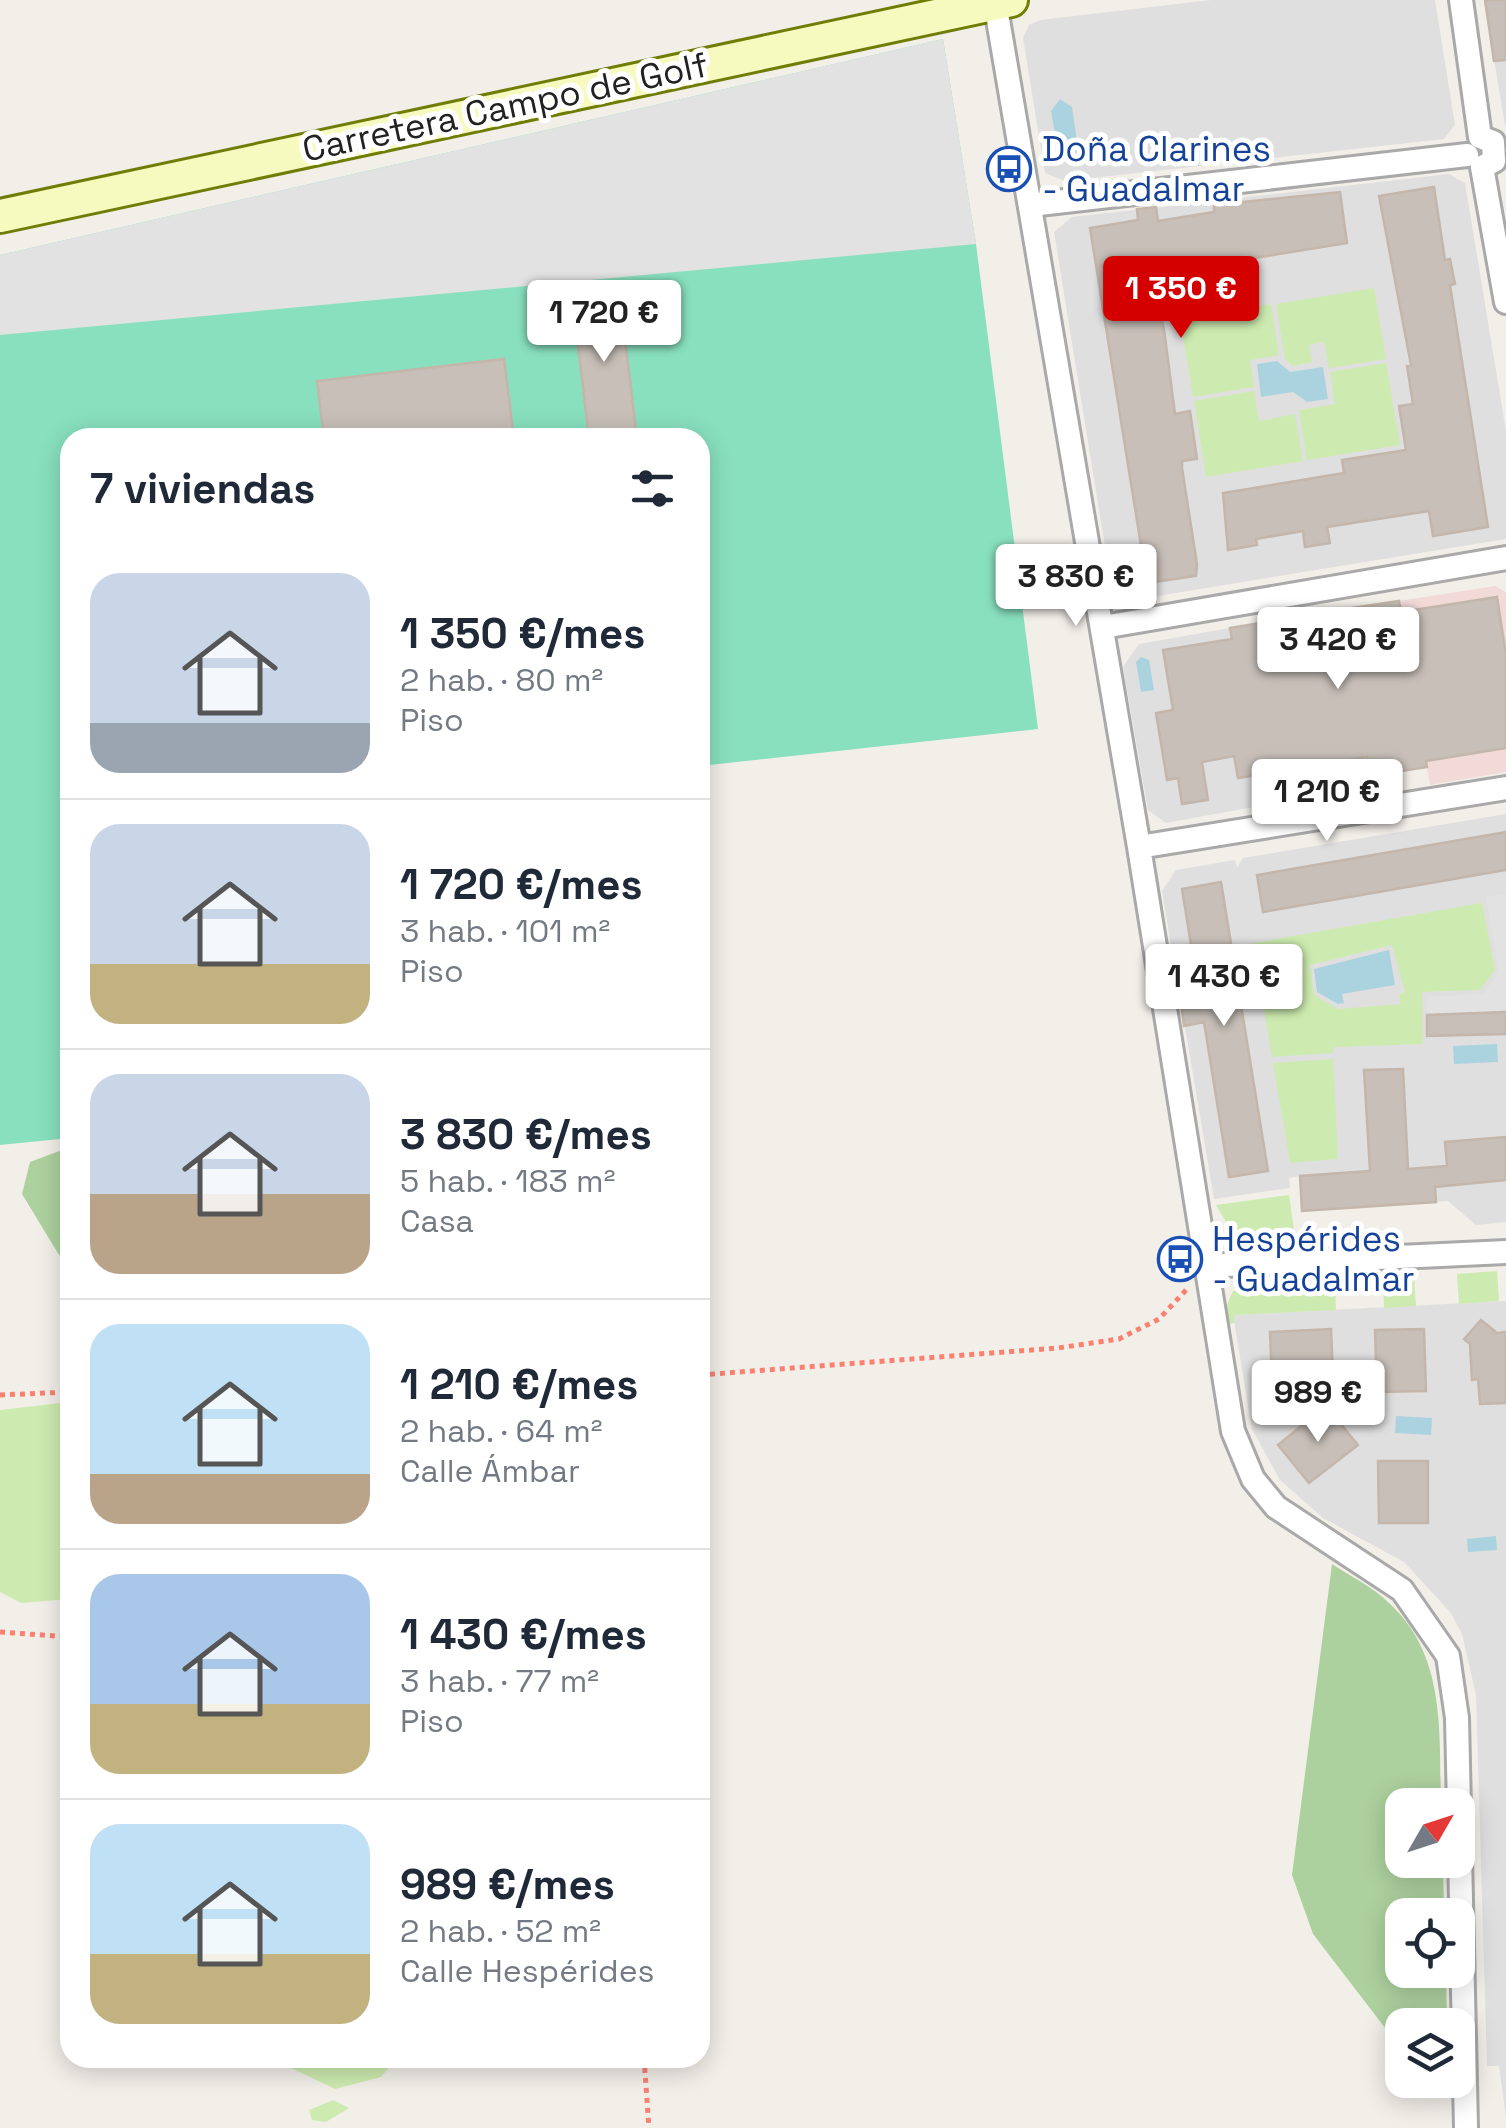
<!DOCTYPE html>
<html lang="es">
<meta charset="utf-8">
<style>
:root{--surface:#fff;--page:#f2f2f3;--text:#1f2937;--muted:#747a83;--line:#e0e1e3;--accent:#d40000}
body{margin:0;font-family:"Space Grotesk",sans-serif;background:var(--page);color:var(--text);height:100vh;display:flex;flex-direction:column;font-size:38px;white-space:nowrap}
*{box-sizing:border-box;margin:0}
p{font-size:32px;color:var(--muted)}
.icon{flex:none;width:55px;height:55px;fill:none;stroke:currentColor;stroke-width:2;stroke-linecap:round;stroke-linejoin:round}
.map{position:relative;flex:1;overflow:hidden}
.drawer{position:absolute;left:60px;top:428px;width:650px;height:1640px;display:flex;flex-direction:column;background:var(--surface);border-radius:30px;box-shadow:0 5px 25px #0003}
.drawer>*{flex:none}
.needle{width:65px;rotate:51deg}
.controls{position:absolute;left:1385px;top:1788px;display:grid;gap:20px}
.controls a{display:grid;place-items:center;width:90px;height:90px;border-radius:20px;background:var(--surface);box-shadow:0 5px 25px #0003;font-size:50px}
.price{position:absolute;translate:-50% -85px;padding:0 22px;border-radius:10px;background:#fff;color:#222;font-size:32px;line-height:65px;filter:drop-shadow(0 2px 5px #0008)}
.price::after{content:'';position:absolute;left:50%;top:60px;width:30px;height:22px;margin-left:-15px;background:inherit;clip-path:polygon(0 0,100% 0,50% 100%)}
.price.selected{background:var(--accent);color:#fff}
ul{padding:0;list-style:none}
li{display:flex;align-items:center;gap:30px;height:250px;padding:0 30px}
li+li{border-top:2px solid var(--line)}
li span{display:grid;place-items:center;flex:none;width:280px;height:200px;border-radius:30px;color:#555}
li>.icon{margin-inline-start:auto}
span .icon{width:120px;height:120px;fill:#fffc;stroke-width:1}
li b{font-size:42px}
h2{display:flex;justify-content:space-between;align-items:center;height:120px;padding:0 30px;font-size:42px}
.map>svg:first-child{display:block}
.residential{fill:#e0dfdf}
.commercial{fill:#f2dad9}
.grass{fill:#cdebb0;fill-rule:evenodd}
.forest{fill:#add19e}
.pitch{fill:#88e0be}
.parking{fill:#e2e2e2}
.water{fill:#aad3df}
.building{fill:#c7bfb8;stroke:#c4b6ab;stroke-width:2.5}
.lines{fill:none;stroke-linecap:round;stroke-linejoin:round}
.street-casing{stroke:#a9a9a9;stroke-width:28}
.secondary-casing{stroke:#707d05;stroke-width:38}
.path{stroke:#fa8072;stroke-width:5;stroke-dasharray:5 5;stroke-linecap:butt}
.street{stroke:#fff;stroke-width:22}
.secondary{stroke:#f7fabf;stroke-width:32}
.labels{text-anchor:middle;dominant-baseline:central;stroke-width:10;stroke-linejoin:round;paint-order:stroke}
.street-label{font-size:35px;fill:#222;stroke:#fff}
.transit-label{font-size:35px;fill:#164399;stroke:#fff;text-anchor:start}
</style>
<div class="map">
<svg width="1506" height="2128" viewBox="0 0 1506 2128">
<rect width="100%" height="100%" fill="#f2efe9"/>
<!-- residential -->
<path class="residential" d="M 1211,0 L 1435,0 L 1455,125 L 1444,139 L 1065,181 L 1045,173 L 1023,38 L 1029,25 L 1040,20 Z
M 1484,0 L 1506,0 L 1506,125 L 1505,125 Z
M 1449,174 L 1465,183 L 1506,431 L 1506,539 L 1133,600 L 1112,590 L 1054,232 L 1072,217 Z
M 1230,628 L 1259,806 L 1166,823 L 1148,810 L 1123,667 L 1139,644 Z
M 1506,814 L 1506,1222 L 1476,1225 L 1448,1201 L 1302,1211 L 1299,1176 L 1289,1178 L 1290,1188 L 1214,1199 L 1162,891 L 1176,870 L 1235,860 L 1237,868 L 1243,858 Z
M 1506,1301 L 1506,2118 L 1499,2066 L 1487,2066 L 1476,1695 L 1462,1634 L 1451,1613 L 1404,1562 L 1323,1518 L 1280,1480 L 1252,1429 L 1233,1315 Z"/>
<!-- commercial -->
<path class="commercial" d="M 1495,586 L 1506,592 L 1506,772 L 1430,785 L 1399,601 Z"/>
<!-- grass -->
<path class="grass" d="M 1374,288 L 1386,359 L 1329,368 L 1324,342 L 1309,345 L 1312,362 L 1293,366 L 1285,359 L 1276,304 Z
M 1271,304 L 1279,355 L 1250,360 L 1254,387 L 1193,397 L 1180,319 Z
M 1386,363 L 1400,445 L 1307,460 L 1299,410 L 1335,404 L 1330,372 Z
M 1254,391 L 1259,421 L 1295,414 L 1303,461 L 1206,477 L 1194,401 Z
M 1482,903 L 1495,970 L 1480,990 L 1422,992 L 1423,1044 L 1334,1047 L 1333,1053 L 1272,1057 L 1253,943 ZM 1392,945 L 1405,992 L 1399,994 L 1401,1004 L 1338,1009 L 1314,995 L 1310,965 Z
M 1333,1059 L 1338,1159 L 1290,1163 L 1273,1063 Z
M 1289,1195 L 1294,1230 L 1233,1234 L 1216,1205 Z
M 1497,1271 L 1499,1301 L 1459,1304 L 1457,1274 Z
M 1414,1277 L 1416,1306 L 1384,1308 L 1383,1279 Z
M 1335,1282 L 1336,1310 L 1234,1315 L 1234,1323 L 1229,1324 L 1226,1307 L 1233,1291 Z
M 70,1402 L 70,1599 L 21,1603 L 0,1592 L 0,1410 Z
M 270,2058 L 397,2058 L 381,2077 L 335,2089 Z
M 333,2100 L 349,2108 L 326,2122 L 312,2120 L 309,2110 Z"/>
<!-- forest -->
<path class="forest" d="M 70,1147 L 70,1256 L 59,1255 L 22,1194 L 30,1162 Z
M 1332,1564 C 1350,1576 1373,1587 1389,1603 C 1447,1656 1439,1734 1441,1805 L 1402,1805 L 1402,1860 L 1443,1860 L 1444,1915 L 1402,1915 L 1402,1970 L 1446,1970 L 1447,2025 L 1402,2025 L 1402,2050 L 1313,1934 L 1292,1875 Z"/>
<!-- pitch -->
<path class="pitch" d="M 943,39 L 976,244 L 1038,729 L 700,766 L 700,438 L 70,438 L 70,1138 L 0,1145 L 0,255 Z"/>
<!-- parking -->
<path class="parking" d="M 943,39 L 976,244 L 0,335 L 0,255 Z
M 1506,893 L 1506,1034 L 1427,1036 L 1427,997 L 1483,994 L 1499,972 L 1486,897 Z"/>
<!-- water -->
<path class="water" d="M 1060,99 L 1072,107 L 1078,148 L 1071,161 L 1058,151 L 1051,111 Z
M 1277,361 L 1290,372 L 1323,367 L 1328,399 L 1307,402 L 1293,392 L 1261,397 L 1257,364 Z
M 1141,657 L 1149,660 L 1154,690 L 1141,692 L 1136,662 Z
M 1389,950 L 1395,985 L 1342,994 L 1344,1003 L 1338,1004 L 1317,992 L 1314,969 Z
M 1497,1044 L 1498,1062 L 1454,1064 L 1453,1046 Z
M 1396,1416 L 1432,1418 L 1431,1435 L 1395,1433 Z
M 1496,1536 L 1497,1550 L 1468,1552 L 1467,1539 Z"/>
<!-- building -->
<path class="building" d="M 1485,0 L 1506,0 L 1506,60 L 1494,61 Z
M 1434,187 L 1445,260 L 1450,259 L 1455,284 L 1450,285 L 1488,527 L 1433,536 L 1429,511 L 1327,527 L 1330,543 L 1305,547 L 1303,531 L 1256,539 L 1257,545 L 1228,550 L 1223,493 L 1344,473 L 1342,460 L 1406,450 L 1399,406 L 1413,404 L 1407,366 L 1411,365 L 1379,196 Z
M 1340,192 L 1347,243 L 1156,274 L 1152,278 L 1164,329 L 1175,414 L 1190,411 L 1197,459 L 1182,461 L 1182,468 L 1197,564 L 1196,576 L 1147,583 L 1090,228 L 1138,220 L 1137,209 L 1156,207 L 1158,221 L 1214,212 L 1214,205 Z
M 619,289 L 637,438 L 589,438 L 572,295 Z
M 504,359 L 514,438 L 324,438 L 317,381 Z
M 1497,597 L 1506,655 L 1506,748 L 1426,761 L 1427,767 L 1370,776 L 1367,757 L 1238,778 L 1234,756 L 1202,762 L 1208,800 L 1182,804 L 1178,778 L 1167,780 L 1156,713 L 1173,710 L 1163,650 L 1232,639 L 1230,628 L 1339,610 L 1399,601 L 1401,612 Z
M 1506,832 L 1506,870 L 1263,912 L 1257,875 Z
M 1221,882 L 1268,1171 L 1229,1177 L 1204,1022 L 1184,1026 L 1181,1003 L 1200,1000 L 1182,889 Z
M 1506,1012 L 1506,1034 L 1427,1036 L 1427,1015 Z
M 1403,1069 L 1408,1169 L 1447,1166 L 1445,1142 L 1506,1137 L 1506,1180 L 1435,1187 L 1436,1202 L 1302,1211 L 1300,1176 L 1370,1171 L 1364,1070 Z
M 1481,1320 L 1497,1333 L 1506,1332 L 1506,1403 L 1480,1404 L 1478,1379 L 1472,1380 L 1470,1344 L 1464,1339 Z
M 1331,1329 L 1333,1377 L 1272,1380 L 1270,1332 Z
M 1424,1329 L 1426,1391 L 1377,1392 L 1375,1330 Z
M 1326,1406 L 1358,1445 L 1309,1483 L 1278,1445 Z
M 1378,1461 L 1428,1461 L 1428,1523 L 1379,1523 Z"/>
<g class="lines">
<defs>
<path id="street" d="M 1461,0 L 1480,137
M 995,2 L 1139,847 L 1233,1431 L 1253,1479 L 1276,1507 L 1402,1590 L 1448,1656 L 1457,1718 L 1466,2128
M 1480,137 L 1493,142 L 1494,161 L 1482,167
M 1482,167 L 1506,302
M 1030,205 L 1467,155
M 1103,627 L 1506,558
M 1139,847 L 1506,788
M 1204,1266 L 1506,1252"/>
<path id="secondary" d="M 0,216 L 1011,0"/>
</defs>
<!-- street casing -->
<use href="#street" class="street-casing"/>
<!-- secondary casing -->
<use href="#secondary" class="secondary-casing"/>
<!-- path -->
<path class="path" d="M 700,1375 L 1058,1348 L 1119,1339 L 1159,1319 L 1187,1289
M 0,1395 L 70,1392
M 0,1632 L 70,1637
M 644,2058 L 649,2128"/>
<!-- street -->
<use href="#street" class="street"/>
<!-- secondary -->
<use href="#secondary" class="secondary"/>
</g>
<!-- icons -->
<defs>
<symbol id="bus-ring" viewBox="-11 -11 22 22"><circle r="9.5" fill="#fff" stroke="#1a4fb4" stroke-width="1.5"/><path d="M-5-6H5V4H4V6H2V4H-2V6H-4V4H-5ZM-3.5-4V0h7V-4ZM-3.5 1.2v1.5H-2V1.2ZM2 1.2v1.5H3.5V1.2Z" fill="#1a4fb4"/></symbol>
</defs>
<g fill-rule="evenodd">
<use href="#bus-ring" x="984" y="144" width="50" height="50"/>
<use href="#bus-ring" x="1155" y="1234" width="50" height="50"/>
</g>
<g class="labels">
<!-- street labels -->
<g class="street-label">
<text transform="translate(505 107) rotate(-12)">Carretera Campo de Golf</text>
</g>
<!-- transit labels -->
<g class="transit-label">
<text x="1042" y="149">Doña Clarines<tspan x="1042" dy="40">- Guadalmar</tspan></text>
<text x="1212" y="1239">Hespérides<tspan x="1212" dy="40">- Guadalmar</tspan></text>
</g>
</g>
</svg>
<div class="controls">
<a><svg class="needle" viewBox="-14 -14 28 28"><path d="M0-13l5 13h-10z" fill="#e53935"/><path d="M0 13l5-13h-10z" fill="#747a83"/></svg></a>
<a><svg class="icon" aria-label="locate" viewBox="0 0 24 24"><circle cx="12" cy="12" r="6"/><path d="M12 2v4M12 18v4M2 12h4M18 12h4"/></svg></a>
<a><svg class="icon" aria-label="layers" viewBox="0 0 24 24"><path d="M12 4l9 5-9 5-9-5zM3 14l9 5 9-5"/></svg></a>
</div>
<b class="price selected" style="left:1181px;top:341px">1 350 €</b>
<b class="price" style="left:604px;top:365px">1 720 €</b>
<b class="price" style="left:1076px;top:629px">3 830 €</b>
<b class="price" style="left:1338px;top:692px">3 420 €</b>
<b class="price" style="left:1327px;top:844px">1 210 €</b>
<b class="price" style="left:1224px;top:1029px">1 430 €</b>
<b class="price" style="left:1318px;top:1445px">989 €</b>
<section class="drawer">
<h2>7 viviendas<svg class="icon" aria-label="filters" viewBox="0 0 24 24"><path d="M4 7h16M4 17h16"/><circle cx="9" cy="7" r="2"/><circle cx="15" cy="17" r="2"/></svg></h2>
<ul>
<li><span style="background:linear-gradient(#c9d6e8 75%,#9aa5b1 0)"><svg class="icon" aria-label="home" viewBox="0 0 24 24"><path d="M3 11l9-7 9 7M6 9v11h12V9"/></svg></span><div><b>1 350 €/mes</b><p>2 hab. · 80 m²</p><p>Piso</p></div></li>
<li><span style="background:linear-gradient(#c9d6e8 70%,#c2b280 0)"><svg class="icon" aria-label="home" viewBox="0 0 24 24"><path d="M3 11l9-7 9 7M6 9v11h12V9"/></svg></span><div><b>1 720 €/mes</b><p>3 hab. · 101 m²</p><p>Piso</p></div></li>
<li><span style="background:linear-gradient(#c9d6e8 60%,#b9a48a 0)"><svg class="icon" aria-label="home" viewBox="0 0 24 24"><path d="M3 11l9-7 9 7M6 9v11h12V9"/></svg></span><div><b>3 830 €/mes</b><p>5 hab. · 183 m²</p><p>Casa</p></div></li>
<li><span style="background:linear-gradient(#bfe0f5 75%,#b9a48a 0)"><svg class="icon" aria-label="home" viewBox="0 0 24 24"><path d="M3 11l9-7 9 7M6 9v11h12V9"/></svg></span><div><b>1 210 €/mes</b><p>2 hab. · 64 m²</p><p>Calle Ámbar</p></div></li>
<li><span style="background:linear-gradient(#a9c7e8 65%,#c2b280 0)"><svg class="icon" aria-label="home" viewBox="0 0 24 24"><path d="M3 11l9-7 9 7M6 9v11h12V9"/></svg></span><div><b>1 430 €/mes</b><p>3 hab. · 77 m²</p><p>Piso</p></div></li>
<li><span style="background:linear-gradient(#bfe0f5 65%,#c2b280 0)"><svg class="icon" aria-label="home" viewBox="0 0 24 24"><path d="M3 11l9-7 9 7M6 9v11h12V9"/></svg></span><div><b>989 €/mes</b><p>2 hab. · 52 m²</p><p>Calle Hespérides</p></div></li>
</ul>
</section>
</div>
